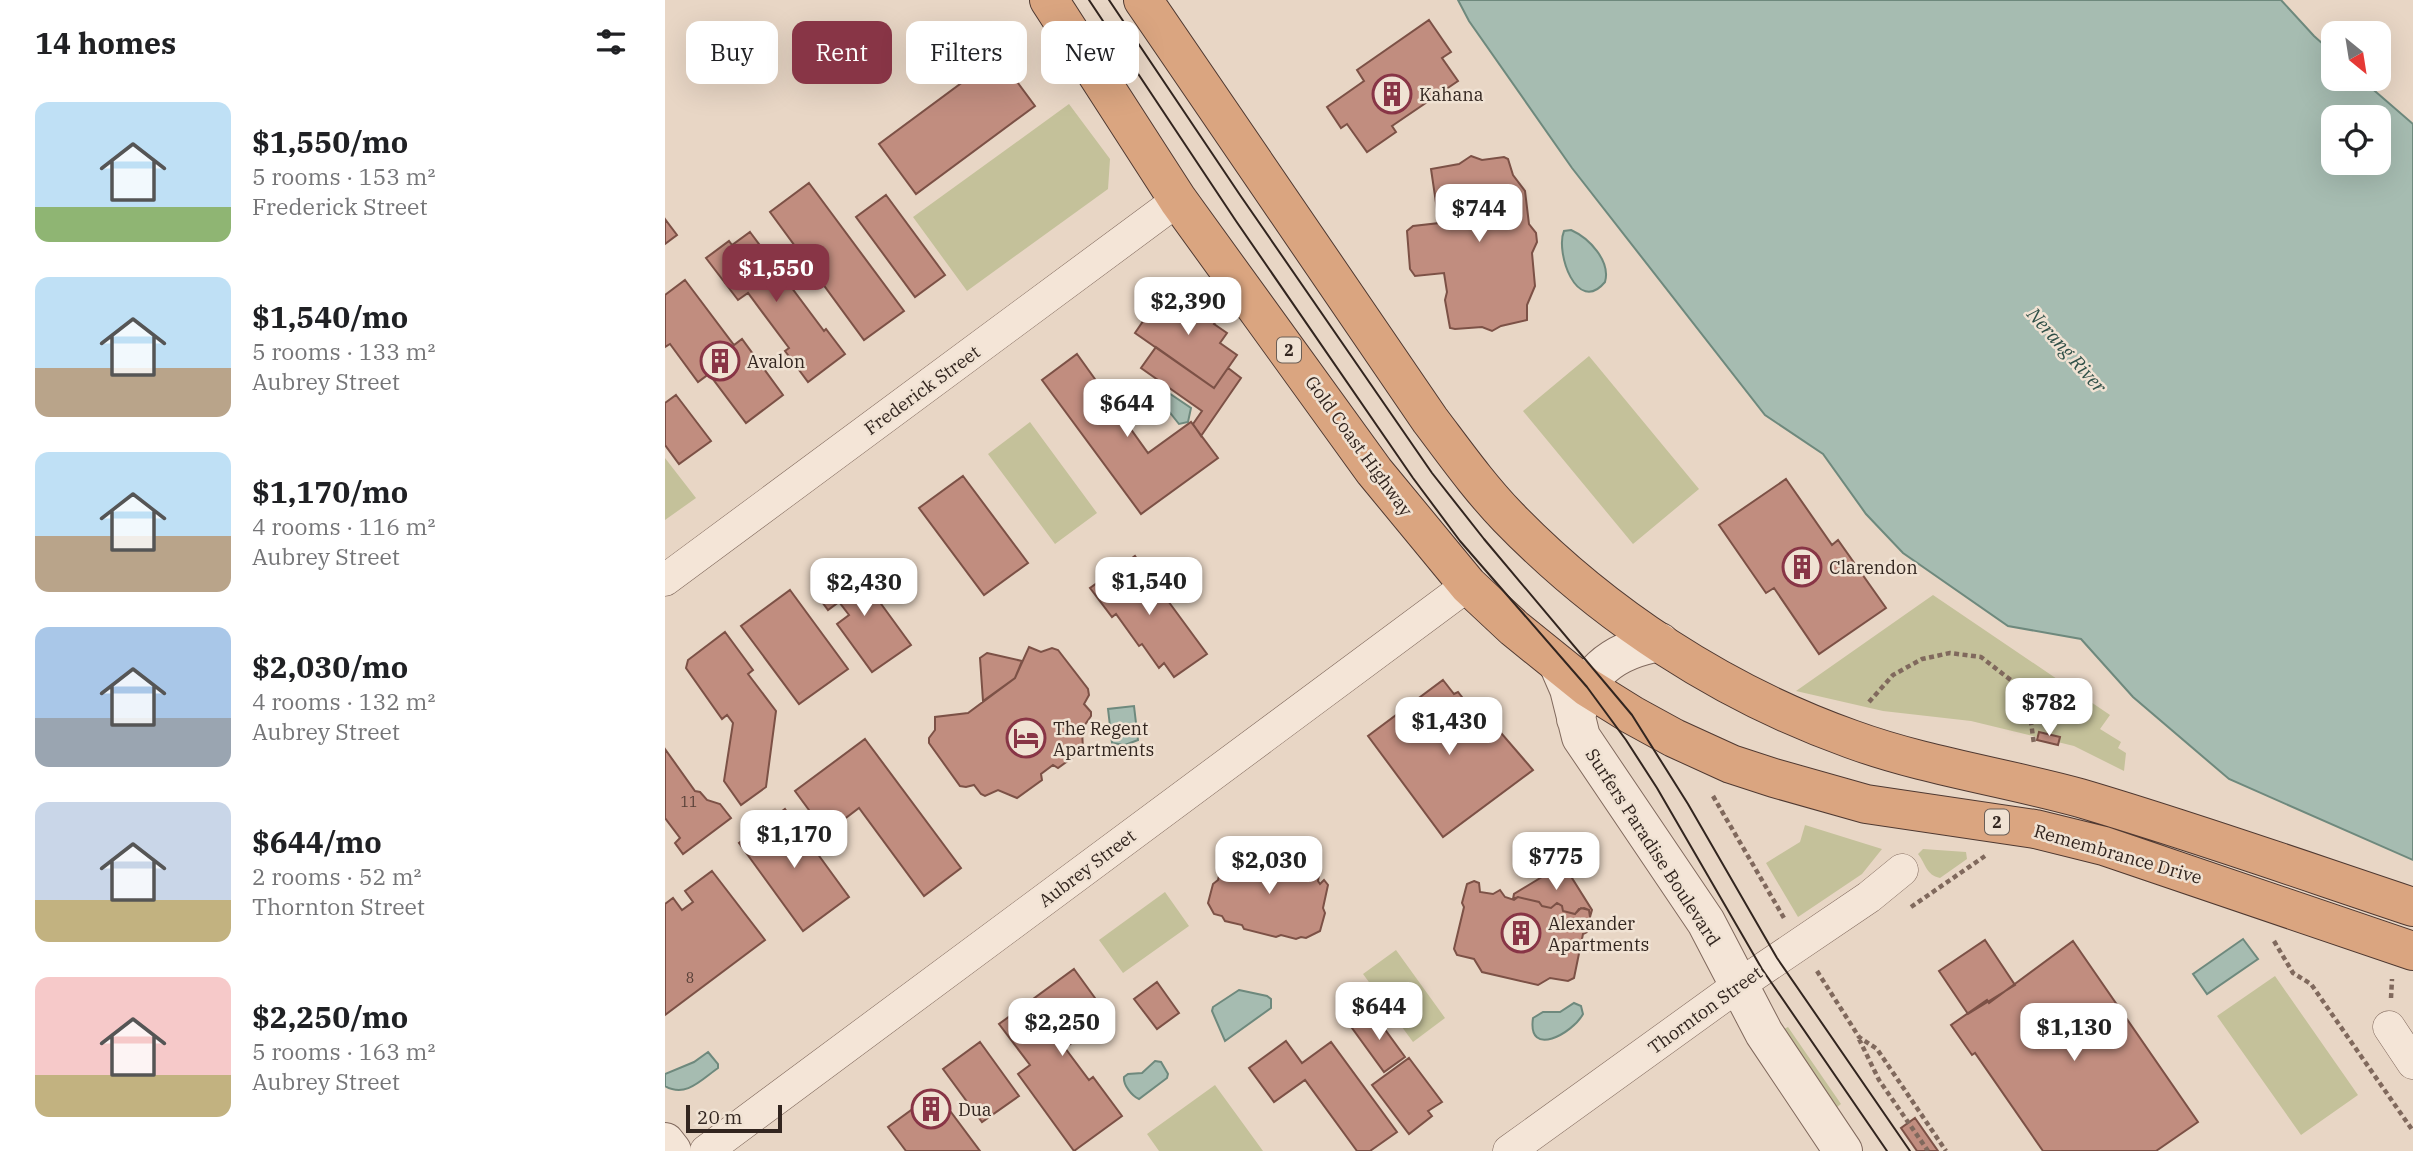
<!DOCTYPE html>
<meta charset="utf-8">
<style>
:root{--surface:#fff;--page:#f2f2f2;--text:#202124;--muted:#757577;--accent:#883546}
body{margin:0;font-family:"IBM Plex Serif",serif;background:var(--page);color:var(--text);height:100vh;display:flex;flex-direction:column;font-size:26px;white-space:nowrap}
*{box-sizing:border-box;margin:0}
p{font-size:23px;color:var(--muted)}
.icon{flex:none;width:38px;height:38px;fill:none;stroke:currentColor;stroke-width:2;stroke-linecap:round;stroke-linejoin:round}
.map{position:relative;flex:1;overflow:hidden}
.drawer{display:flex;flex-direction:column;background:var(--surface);width:665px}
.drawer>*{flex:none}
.top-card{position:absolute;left:21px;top:21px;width:665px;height:63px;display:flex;gap:14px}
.needle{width:46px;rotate:150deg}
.tools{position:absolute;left:1656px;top:21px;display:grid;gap:14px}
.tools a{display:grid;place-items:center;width:70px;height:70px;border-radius:14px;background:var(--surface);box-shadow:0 7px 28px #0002;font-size:35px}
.scale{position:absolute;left:21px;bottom:18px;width:96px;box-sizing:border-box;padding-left:7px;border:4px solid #32251f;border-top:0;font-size:19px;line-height:24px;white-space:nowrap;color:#32251f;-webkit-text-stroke:5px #f0e2d3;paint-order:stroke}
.price{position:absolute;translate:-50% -60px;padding:0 16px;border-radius:14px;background:#fff;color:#222;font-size:23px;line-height:46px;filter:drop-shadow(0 2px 4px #0008)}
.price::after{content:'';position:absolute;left:50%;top:42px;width:21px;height:16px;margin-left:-10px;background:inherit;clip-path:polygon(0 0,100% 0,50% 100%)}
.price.selected{background:var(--accent);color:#fff}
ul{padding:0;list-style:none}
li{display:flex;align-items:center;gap:21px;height:175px;padding:0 35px}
li span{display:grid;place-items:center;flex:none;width:196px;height:140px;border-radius:14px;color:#555}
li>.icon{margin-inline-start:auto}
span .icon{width:84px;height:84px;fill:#fffc;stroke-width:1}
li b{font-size:30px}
h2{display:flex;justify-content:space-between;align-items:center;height:84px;padding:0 35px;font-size:30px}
.pill{padding:0 24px;border-radius:14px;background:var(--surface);box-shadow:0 7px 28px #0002;font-size:24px;line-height:63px}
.pill.selected{background:var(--accent);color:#fff}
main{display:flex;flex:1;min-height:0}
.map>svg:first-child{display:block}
.green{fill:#c4c19a}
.water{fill:#a6bcb1;stroke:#6e897d;stroke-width:2;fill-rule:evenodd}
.building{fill:#c18d7f;stroke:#7c5146;stroke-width:2}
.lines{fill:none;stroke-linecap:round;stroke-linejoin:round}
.minor-casing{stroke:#80695d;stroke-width:33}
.tertiary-casing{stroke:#80695d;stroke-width:40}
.trunk-casing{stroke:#4f3931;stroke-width:40}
.path{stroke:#80695d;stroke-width:4.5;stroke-dasharray:5 3.5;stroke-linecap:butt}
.minor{stroke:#f4e5d7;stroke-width:32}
.tertiary{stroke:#f4e5d7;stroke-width:38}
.trunk{stroke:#daa580;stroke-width:38}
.tram{stroke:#32251f;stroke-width:2}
.labels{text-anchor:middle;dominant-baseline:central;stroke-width:5;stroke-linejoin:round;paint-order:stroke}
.number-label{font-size:14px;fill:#563f37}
.shield{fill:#f0e2d3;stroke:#6b5e55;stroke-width:2}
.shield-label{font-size:16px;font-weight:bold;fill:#32251f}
.poi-label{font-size:18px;fill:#32251f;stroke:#f0e2d3;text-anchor:start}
.street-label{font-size:18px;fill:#32251f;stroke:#f0e2d3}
.water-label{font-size:19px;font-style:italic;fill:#305048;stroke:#f0e2d3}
</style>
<main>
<section class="drawer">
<h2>14 homes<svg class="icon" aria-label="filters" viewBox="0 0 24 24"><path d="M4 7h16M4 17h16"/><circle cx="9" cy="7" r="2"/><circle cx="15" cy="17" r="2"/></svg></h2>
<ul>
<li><span style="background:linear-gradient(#bfe0f5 75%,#8fb573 0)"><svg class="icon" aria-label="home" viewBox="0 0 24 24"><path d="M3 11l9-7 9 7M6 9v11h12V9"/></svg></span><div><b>$1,550/mo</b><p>5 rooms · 153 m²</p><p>Frederick Street</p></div></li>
<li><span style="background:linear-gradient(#bfe0f5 65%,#b9a48a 0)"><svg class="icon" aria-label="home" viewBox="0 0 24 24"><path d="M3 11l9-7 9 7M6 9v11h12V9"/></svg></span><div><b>$1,540/mo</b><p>5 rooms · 133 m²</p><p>Aubrey Street</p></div></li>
<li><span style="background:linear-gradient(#bfe0f5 60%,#b9a48a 0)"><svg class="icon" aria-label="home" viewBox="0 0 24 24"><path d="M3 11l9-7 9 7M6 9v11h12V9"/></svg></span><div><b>$1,170/mo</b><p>4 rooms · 116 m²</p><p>Aubrey Street</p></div></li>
<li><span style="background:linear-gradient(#a9c7e8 65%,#9aa5b1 0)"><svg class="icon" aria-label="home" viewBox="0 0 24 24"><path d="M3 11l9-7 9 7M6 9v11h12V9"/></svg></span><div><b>$2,030/mo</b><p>4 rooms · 132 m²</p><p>Aubrey Street</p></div></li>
<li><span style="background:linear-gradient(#c9d6e8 70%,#c2b280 0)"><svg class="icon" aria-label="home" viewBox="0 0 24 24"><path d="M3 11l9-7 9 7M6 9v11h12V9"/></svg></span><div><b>$644/mo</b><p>2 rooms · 52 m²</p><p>Thornton Street</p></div></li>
<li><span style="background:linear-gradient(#f6c9c9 70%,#c2b280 0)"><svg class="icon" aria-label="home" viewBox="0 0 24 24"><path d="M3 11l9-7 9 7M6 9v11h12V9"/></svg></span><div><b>$2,250/mo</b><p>5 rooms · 163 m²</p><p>Aubrey Street</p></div></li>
</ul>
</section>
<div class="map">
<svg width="1748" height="1151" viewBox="0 0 1748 1151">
<rect width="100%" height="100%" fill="#e8d6c5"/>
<!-- green -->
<path class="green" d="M 404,104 L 445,159 L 443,189 L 302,291 L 248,217 Z
M 924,356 L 1034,489 L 968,544 L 858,411 Z
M 365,422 L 432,513 L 390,544 L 323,454 Z
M 0,458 L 31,498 L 0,520 Z
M 1268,595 L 1445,715 L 1435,729 L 1456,742 L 1453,748 L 1461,753 L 1459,771 L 1409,746 L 1306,721 L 1218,711 L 1131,691 Z
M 1140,825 L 1217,849 L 1197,874 L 1133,917 L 1101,863 L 1135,842 Z
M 1258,849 L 1301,852 L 1302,859 L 1275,878 C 1261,875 1261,864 1253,854 Z
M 500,892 L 524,926 L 458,973 L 434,940 Z
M 731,950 L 780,1018 L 748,1042 L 698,974 Z
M 1610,976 L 1693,1095 L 1636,1135 L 1552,1016 Z
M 1123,1027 L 1176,1104 L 1164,1113 L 1111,1033 Z
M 550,1085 L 598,1151 L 494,1151 L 482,1134 Z"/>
<!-- water -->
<path class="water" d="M 793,0 L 1616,0 L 1649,36 L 1668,53 L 1668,79 L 1696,79 L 1748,124 L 1748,860 L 1564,779 L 1468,697 L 1416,639 L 1343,626 L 1238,553 L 1201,514 L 1158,454 L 1100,415 L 907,168 L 804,21 ZM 1668,117 L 1713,117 L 1713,163 L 1668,163 Z
M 906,230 C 924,238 946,261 940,282 C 912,316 890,252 899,231 Z
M 492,385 L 526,408 L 523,422 L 514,424 L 487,390 Z
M 469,706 L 473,740 L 460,745 L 447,743 L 443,709 Z
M 1578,939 L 1593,959 L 1542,994 L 1528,974 Z
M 574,990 L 602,996 L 606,999 L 606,1008 L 560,1041 L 547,1011 L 548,1007 Z
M 909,1003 L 916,1006 L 918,1014 C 908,1033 862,1059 868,1018 L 878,1012 L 895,1012 Z
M 43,1052 L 53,1064 L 53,1068 C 36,1080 21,1098 0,1086 L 0,1074 L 29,1062 Z
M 490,1061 L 496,1062 L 503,1074 L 502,1078 L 474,1099 C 467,1096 458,1085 459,1077 L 463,1074 L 477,1073 Z"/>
<!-- building -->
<path class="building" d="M 764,20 L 786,52 L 777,58 L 793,81 L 727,126 L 731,132 L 702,152 L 682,124 L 676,128 L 662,107 L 699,81 L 692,70 Z
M 333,56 L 370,106 L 251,194 L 214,144 Z
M 806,156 L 817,160 L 839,157 L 843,159 L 848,175 L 860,191 L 864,224 L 871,233 L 872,242 L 867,253 L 870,286 L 862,305 L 862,320 L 836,326 L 827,331 L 817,327 L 790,329 L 785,328 L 780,300 L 782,292 L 779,273 L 750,276 L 745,269 L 742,231 L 748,226 L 774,223 L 766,169 L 794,164 Z
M 144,183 L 239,311 L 199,340 L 105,212 Z
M 221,195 L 280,275 L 250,297 L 191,217 Z
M 0,219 L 12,235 L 0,244 Z
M 85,232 L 159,331 L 161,329 L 180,354 L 143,382 L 120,351 L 124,348 L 83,293 L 73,300 L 41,258 L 64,241 L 67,245 Z
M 20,280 L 69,345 L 77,339 L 118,395 L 81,423 L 44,374 L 33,382 L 5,344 L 0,347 L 0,295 Z
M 500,289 L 511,297 L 514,293 L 553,319 L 549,324 L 562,333 L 555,343 L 572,355 L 549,388 L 470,333 Z
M 491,347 L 549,388 L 563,368 L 576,378 L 536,436 L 528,424 L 537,411 L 476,368 Z
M 412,354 L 483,453 L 526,422 L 553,458 L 476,514 L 377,380 Z
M 11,395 L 46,441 L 14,464 L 0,445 L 0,403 Z
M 298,476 L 363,563 L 319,595 L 254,508 Z
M 1121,479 L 1167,545 L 1173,540 L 1221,608 L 1154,654 L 1109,588 L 1101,593 L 1054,525 Z
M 470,556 L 542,654 L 509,677 L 499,663 L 494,668 L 477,644 L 474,646 L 451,614 L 447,617 L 425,588 Z
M 187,564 L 246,645 L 207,672 L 172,624 L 184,615 L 174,602 L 163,610 L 149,591 Z
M 125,590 L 183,669 L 134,704 L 76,626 Z
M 60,632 L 88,670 L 83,674 L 111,711 L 101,787 L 76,805 L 59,781 L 68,723 L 62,715 L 57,719 L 21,668 L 23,660 Z
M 364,647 L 376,652 L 387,648 L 393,650 L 423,689 L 424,695 L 419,704 L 426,712 L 426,716 L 417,729 L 418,750 L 393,768 L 388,765 L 376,774 L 377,780 L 352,798 L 333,790 L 320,796 L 316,794 L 309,785 L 301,787 L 295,786 L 264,743 L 264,738 L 270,730 L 270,717 L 303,713 L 350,678 Z
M 322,653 L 357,661 L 350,678 L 318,701 L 315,658 Z
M 778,680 L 789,694 L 793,692 L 808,711 L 812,708 L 828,729 L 831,727 L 868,770 L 778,837 L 703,736 Z
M 1374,732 L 1395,737 L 1393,745 L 1372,740 Z
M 200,739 L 296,868 L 259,896 L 194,808 L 161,833 L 130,791 Z
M 0,749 L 30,791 L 35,792 L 42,800 L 55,804 L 66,818 L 18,854 L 10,843 L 15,838 L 0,818 Z
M 120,809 L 184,897 L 138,931 L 74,843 Z
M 577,850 L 596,855 L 599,859 L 603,856 L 624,861 L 626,864 L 649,868 L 654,875 L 653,881 L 655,884 L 659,880 L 663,885 L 658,908 L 660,913 L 655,931 L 641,938 L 636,937 L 631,939 L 616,935 L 611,937 L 579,929 L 577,925 L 560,921 L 557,916 L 549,914 L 543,903 L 548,884 L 553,880 L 559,855 L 567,861 L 569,856 Z
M 895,866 L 900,867 L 927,910 L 925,917 L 924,910 L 919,908 L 914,909 L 910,914 L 898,911 L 897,906 L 892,903 L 886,908 L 877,906 L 874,902 L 853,897 L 848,899 L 849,894 Z
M 47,871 L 100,940 L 0,1015 L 0,904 L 8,898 L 17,910 L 28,902 L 20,891 Z
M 809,881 L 814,883 L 815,892 L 828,894 L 835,890 L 840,897 L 849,900 L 853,897 L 874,902 L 877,906 L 886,908 L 892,903 L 897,906 L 898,911 L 910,914 L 916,908 L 924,910 L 925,917 L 922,932 L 918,934 L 909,978 L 903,981 L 885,978 L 873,985 L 817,972 L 809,959 L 792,955 L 789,949 L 799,907 L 797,903 L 802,884 Z
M 1320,940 L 1350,985 L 1303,1014 L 1274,971 Z
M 1408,941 L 1533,1122 L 1491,1151 L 1378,1151 L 1310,1053 L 1307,1055 L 1286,1025 L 1322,1000 L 1324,1003 Z
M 409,969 L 443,1016 L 400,1048 L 424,1080 L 428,1077 L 457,1116 L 409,1151 L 353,1074 L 365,1065 L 334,1024 Z
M 492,982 L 514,1013 L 492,1029 L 469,999 Z
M 708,1013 L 740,1057 L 719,1072 L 687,1028 Z
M 621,1041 L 637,1063 L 666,1042 L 732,1132 L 705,1151 L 692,1151 L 640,1080 L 609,1102 L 584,1068 Z
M 315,1042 L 354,1096 L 317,1122 L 278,1069 Z
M 744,1058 L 777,1102 L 763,1111 L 767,1116 L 744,1134 L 707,1085 Z
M 271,1092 L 315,1151 L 241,1151 L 223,1127 Z
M 1250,1118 L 1273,1151 L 1252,1151 L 1236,1128 Z"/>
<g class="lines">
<defs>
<path id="minor" d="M 0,580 L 513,200
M 1724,1027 L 1748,1063
M 41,1151 L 803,585
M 844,1151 L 1074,985 L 1204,897 L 1237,870"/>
<path id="tertiary" d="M 894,666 L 904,689 L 916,737 L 1041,922 L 1099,1033 L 1178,1151
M 911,719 C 919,672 949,650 995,642
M 0,1142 L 7,1151"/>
<path id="trunk" d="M 384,0 L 513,200 L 709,471 L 803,585 L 849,628 L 922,687 L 967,715 L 1009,738 L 1066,764 L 1109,778 L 1201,804 L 1370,829 L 1439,846 L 1748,951
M 478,0 L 765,420 C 790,453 814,487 843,517 C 938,615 1057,693 1186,739 C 1260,766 1339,777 1415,798 C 1527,831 1637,870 1748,907"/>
</defs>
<!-- minor casing -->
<use href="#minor" class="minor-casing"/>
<!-- tertiary casing -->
<use href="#tertiary" class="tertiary-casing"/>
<!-- trunk casing -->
<use href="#trunk" class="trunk-casing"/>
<!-- path -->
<path class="path" d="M 1204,702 L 1228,675 L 1257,659 L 1285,653 L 1316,657 L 1347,681 L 1364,708 L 1369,744
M 1048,796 L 1119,918
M 1246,907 L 1320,856
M 1609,941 L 1628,973 L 1646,984 L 1748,1131
M 1152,971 L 1194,1037 L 1212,1049 L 1281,1151
M 1726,998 L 1727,979
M 1194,1039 L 1214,1080 L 1263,1151"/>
<!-- minor -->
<use href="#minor" class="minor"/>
<!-- tertiary -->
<use href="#tertiary" class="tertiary"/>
<!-- trunk -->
<use href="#trunk" class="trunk"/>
<!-- tram -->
<path class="tram" d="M 424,0 L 571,221 L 748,478 L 795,541 L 922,687 L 961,740 L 992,788 L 1097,969 L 1222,1151
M 444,0 L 575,195 L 767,473 L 819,539 L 967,715 L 1023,804 L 1112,958 L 1245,1151"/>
</g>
<!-- icons -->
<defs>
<symbol id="building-ring" viewBox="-11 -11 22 22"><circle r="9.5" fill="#f0e2d3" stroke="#883546" stroke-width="1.5"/><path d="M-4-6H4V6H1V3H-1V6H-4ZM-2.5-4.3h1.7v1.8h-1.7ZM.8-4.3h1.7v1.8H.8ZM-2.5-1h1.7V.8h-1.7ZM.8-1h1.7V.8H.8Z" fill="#883546"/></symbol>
<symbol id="hotel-ring" viewBox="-11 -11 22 22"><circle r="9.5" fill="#f0e2d3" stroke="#883546" stroke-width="1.5"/><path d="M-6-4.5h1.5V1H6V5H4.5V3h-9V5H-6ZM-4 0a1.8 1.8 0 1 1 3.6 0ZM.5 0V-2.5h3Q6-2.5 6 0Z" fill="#883546"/></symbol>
</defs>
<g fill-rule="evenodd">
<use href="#building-ring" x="705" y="72" width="44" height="44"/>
<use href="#building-ring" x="33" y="339" width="44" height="44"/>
<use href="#building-ring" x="1115" y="545" width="44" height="44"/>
<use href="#hotel-ring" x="339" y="716" width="44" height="44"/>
<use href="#building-ring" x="834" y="911" width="44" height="44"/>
<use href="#building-ring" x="244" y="1087" width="44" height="44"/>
</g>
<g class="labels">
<!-- number labels -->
<g class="number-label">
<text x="24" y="802">11</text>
<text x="25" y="978">8</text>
</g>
<!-- shield labels -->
<g class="shield">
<rect x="612" y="337.5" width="24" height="25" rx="5"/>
<rect x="1320" y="809.5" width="24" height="25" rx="5"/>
</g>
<g class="shield-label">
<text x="624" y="350">2</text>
<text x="1332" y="822">2</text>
</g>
<!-- poi labels -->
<g class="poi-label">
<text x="754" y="94">Kahana</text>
<text x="82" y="361">Avalon</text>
<text x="1164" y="567">Clarendon</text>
<text x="388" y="728">The Regent<tspan x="388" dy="21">Apartments</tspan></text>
<text x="883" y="923">Alexander<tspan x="883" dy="21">Apartments</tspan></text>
<text x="293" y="1109">Dua</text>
</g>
<!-- street labels -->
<g class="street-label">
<text transform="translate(257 390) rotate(-36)">Frederick Street</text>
<text transform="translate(694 446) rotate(54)">Gold Coast Highway</text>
<text transform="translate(988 847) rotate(57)">Surfers Paradise Boulevard</text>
<text transform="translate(1453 854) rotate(16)">Remembrance Drive</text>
<text transform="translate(422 868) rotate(-37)">Aubrey Street</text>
<text transform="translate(1040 1010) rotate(-36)">Thornton Street</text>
</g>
<!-- water labels -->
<g class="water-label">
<text transform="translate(1402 350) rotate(48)">Nerang River</text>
</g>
</g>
</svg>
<div class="tools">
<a><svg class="needle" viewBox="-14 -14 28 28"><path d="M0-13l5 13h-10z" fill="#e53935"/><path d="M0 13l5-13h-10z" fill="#757577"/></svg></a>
<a><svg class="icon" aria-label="locate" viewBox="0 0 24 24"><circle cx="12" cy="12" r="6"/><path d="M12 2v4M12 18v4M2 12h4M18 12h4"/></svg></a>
</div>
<div class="scale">20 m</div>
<b class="price" style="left:814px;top:244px">$744</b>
<b class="price selected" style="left:111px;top:304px">$1,550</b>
<b class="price" style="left:523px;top:337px">$2,390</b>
<b class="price" style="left:462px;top:439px">$644</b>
<b class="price" style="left:484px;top:617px">$1,540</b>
<b class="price" style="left:199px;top:618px">$2,430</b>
<b class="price" style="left:1384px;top:738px">$782</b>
<b class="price" style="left:784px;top:757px">$1,430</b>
<b class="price" style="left:129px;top:870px">$1,170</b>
<b class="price" style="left:891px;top:892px">$775</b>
<b class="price" style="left:604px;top:896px">$2,030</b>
<b class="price" style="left:714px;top:1042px">$644</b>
<b class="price" style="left:397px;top:1058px">$2,250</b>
<b class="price" style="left:1409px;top:1063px">$1,130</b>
<div class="top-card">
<a class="pill">Buy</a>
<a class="pill selected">Rent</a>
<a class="pill">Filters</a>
<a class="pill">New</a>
</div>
</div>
</main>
